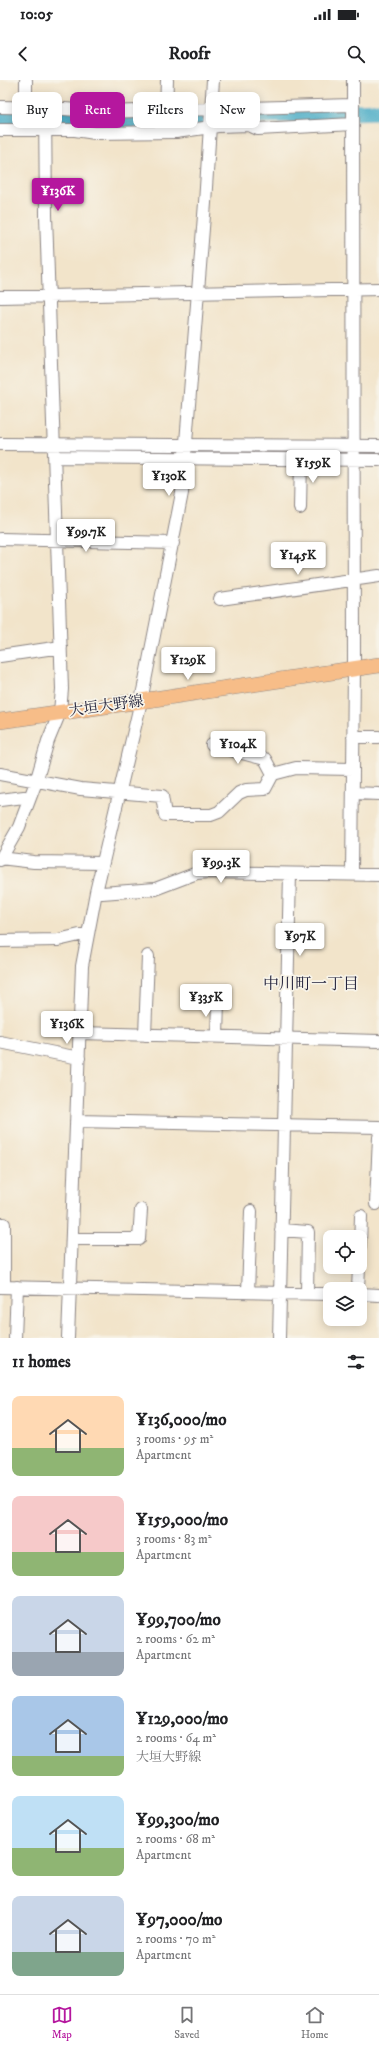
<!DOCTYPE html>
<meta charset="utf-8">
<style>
:root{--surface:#fff;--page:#f6f6f6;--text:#202124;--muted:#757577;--line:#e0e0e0;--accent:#b5179e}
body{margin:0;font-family:"IM FELL DW Pica","Noto Serif JP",serif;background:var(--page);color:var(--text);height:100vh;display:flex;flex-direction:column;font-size:15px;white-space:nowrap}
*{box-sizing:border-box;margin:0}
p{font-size:13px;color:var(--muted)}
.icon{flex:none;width:22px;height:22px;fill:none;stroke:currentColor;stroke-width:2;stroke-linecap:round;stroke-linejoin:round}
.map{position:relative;height:1258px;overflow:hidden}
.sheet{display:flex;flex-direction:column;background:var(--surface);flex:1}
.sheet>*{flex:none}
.top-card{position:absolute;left:12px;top:12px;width:355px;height:36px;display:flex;gap:8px}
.controls{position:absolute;left:323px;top:1150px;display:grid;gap:8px}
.controls a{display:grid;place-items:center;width:44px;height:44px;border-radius:8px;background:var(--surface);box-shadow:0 2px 10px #0003;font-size:20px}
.price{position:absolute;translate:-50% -34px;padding:0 9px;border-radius:4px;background:#fff;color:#222;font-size:13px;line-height:26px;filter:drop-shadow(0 1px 2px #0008)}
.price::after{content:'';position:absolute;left:50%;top:24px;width:12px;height:9px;margin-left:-6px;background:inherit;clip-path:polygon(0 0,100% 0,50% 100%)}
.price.current{background:var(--accent);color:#fff}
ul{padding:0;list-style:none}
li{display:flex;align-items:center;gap:12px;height:100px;padding:0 12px}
li span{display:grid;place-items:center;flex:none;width:112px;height:80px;border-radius:8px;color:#555}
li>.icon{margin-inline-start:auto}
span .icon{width:48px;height:48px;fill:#fffc;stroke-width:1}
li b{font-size:17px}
h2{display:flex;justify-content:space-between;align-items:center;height:48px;padding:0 12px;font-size:17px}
.pill{padding:0 14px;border-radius:8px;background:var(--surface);box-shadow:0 2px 10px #0003;font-size:14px;line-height:36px}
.pill.current{background:var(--accent);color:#fff}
.status{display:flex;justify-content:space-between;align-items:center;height:28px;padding:0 20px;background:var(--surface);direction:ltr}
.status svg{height:11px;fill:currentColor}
header{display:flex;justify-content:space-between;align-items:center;height:52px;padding:0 12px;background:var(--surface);font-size:18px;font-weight:700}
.tab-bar{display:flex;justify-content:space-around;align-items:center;height:56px;border-top:1px solid var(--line);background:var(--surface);font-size:11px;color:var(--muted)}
.tab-bar a{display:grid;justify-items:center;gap:2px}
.tab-bar .current{color:var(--accent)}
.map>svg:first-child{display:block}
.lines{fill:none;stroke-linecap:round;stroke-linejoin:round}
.river{stroke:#46abc6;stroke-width:17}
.minor-casing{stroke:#8a8382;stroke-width:14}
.major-casing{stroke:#8a8382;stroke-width:16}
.minor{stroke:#fff;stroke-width:12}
.major{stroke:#f7bd88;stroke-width:15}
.labels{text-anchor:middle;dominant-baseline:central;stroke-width:3.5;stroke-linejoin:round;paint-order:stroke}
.street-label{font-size:15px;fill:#22223b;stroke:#f7f3e8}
.neighbourhood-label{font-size:16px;fill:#22223b;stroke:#f7f3e8}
</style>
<div class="status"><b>10:05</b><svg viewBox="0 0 49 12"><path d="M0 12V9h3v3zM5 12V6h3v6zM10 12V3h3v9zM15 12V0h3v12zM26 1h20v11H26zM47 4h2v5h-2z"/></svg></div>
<header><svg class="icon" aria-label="back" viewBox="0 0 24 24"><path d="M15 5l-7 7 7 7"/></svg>Roofr<svg class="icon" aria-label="search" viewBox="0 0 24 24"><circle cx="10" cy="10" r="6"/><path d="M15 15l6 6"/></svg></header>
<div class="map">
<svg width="379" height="1258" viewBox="0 0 379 1258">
<rect width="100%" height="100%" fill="#f7f3e8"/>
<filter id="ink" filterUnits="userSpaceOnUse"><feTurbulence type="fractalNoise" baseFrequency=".025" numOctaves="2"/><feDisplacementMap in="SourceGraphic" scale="8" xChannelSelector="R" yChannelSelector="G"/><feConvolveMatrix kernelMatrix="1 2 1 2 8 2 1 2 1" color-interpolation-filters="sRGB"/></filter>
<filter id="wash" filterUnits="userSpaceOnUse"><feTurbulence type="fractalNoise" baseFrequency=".012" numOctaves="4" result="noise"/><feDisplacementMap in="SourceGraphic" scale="16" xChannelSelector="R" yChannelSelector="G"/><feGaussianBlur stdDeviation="0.9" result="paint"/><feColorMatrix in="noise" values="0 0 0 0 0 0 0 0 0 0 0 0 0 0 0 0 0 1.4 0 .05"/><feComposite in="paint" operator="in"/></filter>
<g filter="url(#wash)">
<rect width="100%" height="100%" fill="#f2e4ca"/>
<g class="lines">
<!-- river -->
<path class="river" d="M 0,39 L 49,38 L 99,41 L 379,31"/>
</g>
</g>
<g filter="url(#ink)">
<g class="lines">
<defs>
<path id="minor" d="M 26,0 L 26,27
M 0,27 L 51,28 L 104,32 L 351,25
M 166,30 L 167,0
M 0,50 L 75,50 L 95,53 L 176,52 L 218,46 L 249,45 L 258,49 L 353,44
M 0,217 L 379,209
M 0,364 L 379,366
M 54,377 L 379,380
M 300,428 L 301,379
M 0,459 L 173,463
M 220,519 L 379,496
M 0,576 L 61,567
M 353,657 L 379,657
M 212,665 L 265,679 L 273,694
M 0,694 L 81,709 L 162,716 L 165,735 L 211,735 L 219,732 L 239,713 L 246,710 L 265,709 L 273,694 L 296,688 L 353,689
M 353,713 L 379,714
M 0,720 L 24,717 L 29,718
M 0,778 L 34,782 L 103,783
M 0,780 L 19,747 L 36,702 L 48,661 L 60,632 L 62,609 L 46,135 L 45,28
M 352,794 L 354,589 L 353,0
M 96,812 L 102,813 L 155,809 L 197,793 L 209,792 L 379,795
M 0,861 L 58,860 L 88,853
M 80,953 L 379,961
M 145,955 L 148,876
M 217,957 L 218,920
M 0,962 L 79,978
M 76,1041 L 379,1047
M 376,1124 L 379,1057
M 0,1144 L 4,1144 L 4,1207
M 281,1150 L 308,1152 L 307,1213
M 72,1159 L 139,1159 L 141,1130
M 360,1166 L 361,1136
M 0,1207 L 330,1214
M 358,1209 L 359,1187
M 248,1212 L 251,1131
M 360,1214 L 379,1215
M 15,1258 L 17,1207
M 68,1258 L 82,886 L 96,812 L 141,621 L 182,413 L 205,123 L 213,0
M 279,1258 L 290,794"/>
<path id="major" d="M 0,641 L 141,621 L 379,585"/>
</defs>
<!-- minor casing -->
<use href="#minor" class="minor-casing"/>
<!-- major casing -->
<use href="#major" class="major-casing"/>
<!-- minor -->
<use href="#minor" class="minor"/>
<!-- major -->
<use href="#major" class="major"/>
</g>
</g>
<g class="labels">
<!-- street labels -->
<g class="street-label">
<text transform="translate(106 626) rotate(-8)">大垣大野線</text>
</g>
<!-- neighbourhood labels -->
<g class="neighbourhood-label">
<text x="311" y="904">中川町一丁目</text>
</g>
</g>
</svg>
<div class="controls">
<a><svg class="icon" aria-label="locate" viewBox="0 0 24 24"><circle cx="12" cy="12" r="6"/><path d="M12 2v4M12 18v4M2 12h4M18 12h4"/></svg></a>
<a><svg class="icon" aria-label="layers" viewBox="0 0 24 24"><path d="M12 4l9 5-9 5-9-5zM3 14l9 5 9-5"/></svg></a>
</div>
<b class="price current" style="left:58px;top:132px">¥136K</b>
<b class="price" style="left:313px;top:404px">¥159K</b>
<b class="price" style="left:169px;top:417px">¥130K</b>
<b class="price" style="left:86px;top:473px">¥99.7K</b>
<b class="price" style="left:298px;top:496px">¥145K</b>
<b class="price" style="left:188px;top:601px">¥129K</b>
<b class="price" style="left:238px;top:685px">¥104K</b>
<b class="price" style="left:221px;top:804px">¥99.3K</b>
<b class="price" style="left:300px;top:877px">¥97K</b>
<b class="price" style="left:206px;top:938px">¥335K</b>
<b class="price" style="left:67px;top:965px">¥136K</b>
<div class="top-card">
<a class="pill">Buy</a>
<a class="pill current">Rent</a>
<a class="pill">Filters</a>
<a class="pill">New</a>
</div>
</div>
<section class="sheet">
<h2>11 homes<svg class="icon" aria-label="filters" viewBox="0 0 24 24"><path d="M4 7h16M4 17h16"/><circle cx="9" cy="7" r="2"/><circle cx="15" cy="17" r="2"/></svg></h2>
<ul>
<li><span style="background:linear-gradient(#ffd9b3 65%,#8fb573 0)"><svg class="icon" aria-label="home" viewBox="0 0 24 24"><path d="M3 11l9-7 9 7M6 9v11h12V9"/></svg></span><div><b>¥136,000/mo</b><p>3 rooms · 95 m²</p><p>Apartment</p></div></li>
<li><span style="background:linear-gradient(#f6c9c9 70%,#8fb573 0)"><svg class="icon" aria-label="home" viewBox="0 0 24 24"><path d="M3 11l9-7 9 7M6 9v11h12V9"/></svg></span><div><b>¥159,000/mo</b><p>3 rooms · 83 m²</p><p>Apartment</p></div></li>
<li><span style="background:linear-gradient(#c9d6e8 70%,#9aa5b1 0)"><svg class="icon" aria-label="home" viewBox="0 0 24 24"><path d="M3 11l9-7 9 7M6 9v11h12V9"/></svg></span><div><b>¥99,700/mo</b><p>2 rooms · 62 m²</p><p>Apartment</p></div></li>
<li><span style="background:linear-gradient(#a9c7e8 75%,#8fb573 0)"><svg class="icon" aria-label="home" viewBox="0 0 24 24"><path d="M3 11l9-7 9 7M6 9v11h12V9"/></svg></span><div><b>¥129,000/mo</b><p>2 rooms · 64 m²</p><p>大垣大野線</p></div></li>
<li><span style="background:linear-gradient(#bfe0f5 65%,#8fb573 0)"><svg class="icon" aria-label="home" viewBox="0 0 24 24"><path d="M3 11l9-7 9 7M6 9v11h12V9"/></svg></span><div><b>¥99,300/mo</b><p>2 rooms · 68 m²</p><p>Apartment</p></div></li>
<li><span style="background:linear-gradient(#c9d6e8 70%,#7fa58c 0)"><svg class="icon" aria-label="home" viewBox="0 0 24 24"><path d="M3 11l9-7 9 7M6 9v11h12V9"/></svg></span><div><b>¥97,000/mo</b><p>2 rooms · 70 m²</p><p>Apartment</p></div></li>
</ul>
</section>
<nav class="tab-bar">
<a class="current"><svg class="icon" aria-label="map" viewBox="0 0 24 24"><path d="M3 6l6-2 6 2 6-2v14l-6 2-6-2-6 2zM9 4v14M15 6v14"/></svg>Map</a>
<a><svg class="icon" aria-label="saved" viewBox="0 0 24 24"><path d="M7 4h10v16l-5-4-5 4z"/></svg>Saved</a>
<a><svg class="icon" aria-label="home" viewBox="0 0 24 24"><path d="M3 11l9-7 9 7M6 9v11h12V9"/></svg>Home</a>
</nav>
